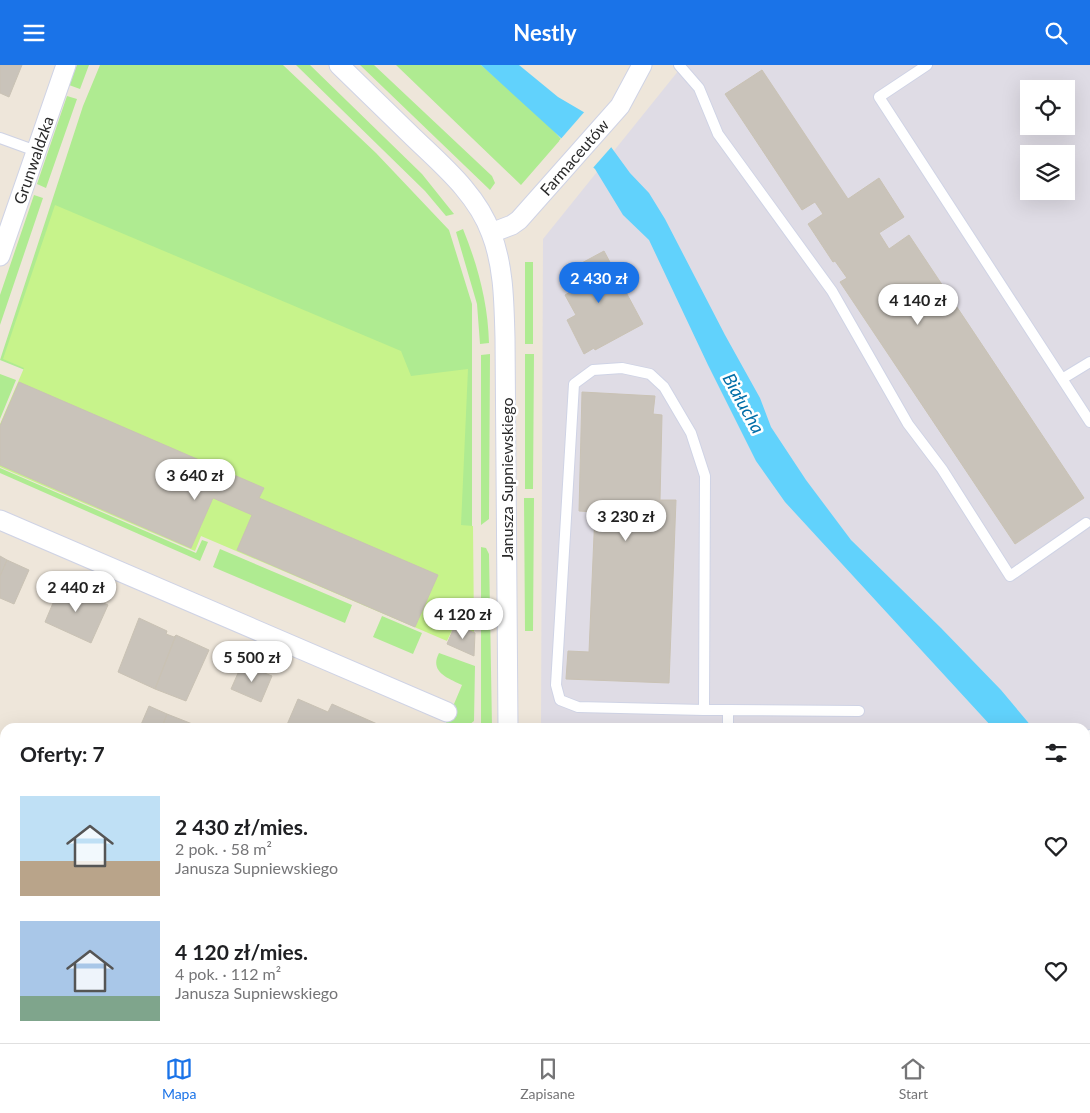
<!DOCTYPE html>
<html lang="pl">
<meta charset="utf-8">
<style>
:root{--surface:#fff;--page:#f2f2f2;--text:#202124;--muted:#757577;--line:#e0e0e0;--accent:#1a73e8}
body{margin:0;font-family:Lato,sans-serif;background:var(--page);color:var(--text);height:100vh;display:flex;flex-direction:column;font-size:19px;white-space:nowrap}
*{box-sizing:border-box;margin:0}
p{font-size:16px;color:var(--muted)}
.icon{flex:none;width:28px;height:28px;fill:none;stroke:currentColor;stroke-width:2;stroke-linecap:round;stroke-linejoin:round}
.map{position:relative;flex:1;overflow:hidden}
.panel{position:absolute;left:0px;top:658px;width:1090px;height:321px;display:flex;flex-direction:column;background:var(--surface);border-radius:15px 15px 0 0;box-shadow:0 5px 20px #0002}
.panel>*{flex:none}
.fabs{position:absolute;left:1020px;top:15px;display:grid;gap:10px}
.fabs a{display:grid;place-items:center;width:55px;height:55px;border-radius:0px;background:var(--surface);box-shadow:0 5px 20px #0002;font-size:25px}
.price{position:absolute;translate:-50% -42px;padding:0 11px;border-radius:18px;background:#fff;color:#222;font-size:16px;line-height:32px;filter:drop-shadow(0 1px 2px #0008)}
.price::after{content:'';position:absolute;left:50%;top:30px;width:15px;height:11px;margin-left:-8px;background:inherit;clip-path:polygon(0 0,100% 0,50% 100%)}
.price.active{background:var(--accent);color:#fff}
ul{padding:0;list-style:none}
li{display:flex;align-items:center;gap:15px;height:125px;padding:0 20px}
li span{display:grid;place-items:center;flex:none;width:140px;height:100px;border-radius:0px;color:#555}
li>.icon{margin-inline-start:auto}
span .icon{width:60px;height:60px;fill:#fffc;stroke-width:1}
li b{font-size:21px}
h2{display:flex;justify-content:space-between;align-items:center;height:60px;padding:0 20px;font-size:21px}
header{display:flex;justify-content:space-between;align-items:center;height:65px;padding:0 20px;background:var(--accent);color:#fff;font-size:22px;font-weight:700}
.menu{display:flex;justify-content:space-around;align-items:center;height:70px;border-top:1px solid var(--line);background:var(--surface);font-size:14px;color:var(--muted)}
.menu a{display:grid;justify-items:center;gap:2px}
.menu .active{color:var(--accent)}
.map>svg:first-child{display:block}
.industrial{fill:#dfdce5;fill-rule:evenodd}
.green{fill:#afeb91}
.pitch{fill:#c7f38b}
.water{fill:#61d2fc}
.pier{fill:#eee6da}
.building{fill:#c9c3ba;stroke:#c9c2b4}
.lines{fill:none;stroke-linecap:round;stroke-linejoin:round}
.service-casing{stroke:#cfd3e5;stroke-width:12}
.minor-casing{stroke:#cfd3e5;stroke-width:21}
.service{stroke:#fff;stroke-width:10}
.minor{stroke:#fff;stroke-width:19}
.labels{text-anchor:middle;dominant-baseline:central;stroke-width:5;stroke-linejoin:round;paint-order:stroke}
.street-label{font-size:16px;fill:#2a2a2a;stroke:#fff}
.water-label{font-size:18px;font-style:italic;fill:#006ea8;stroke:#fff}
</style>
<header><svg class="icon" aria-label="menu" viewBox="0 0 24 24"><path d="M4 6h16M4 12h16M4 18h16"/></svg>Nestly<svg class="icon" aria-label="search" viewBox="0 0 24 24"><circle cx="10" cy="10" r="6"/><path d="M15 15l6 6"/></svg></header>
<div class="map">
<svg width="1090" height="978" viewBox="0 0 1090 978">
<rect width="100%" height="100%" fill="#eee6da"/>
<!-- industrial -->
<path class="industrial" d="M 683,0 L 1090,0 L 1090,978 L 699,978 L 699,974 L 1085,974 L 1085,662 L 541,662 L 543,174 ZM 1029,24 L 1066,24 L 1066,61 L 1029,61 ZM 1029,89 L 1066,89 L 1066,126 L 1029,126 Z"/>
<!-- green -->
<path class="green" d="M 77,0 L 89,0 L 80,24 L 69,20 Z
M 100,0 L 283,0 L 376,88 L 449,165 L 472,239 L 472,462 L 446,462 L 72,324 L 0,295 L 83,41 Z
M 296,0 L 310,0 L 422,109 L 454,149 L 446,151 L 425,126 Z
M 360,0 L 374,0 L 492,111 L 495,118 L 490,125 Z
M 396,0 L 481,0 L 544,55 L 561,74 L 521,120 Z
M 67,31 L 77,34 L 46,123 L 37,119 Z
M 34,130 L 43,133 L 0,260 L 0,230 Z
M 463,164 C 478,201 488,238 489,278 L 480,279 L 477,239 L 456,167 Z
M 525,197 L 533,197 L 533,279 L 525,279 Z
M 490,289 L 489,454 L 481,460 L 481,290 Z
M 525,289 L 534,289 L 533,424 L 525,424 Z
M 0,309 L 16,315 L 0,354 Z
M 0,403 L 196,488 L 202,475 L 208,477 L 200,496 L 0,408 Z
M 524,433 L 534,433 L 533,566 L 525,566 Z
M 481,482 L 486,483 L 489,489 L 492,662 L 481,662 Z
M 220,484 L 352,540 L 345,558 L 213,502 Z
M 382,551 L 422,568 L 413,589 L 373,572 Z
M 439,588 L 475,601 L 474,656 C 464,664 458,663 446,658 L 462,620 C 448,613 429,607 439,588 Z"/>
<!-- pitch -->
<path class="pitch" d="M 55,140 L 401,286 L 411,311 L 468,304 L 461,460 L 473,461 L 474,567 L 455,559 L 447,576 L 201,471 L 195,486 L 0,402 L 0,359 L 24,303 L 3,294 Z"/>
<!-- water -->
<path class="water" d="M 481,0 L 519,0 L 558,32 L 587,49 L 630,108 L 649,128 L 665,154 L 725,270 L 760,333 L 771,362 L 806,415 L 851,475 L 941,563 L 1001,625 L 1032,662 L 992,662 L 785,437 L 756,396 L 708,300 L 649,175 L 623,150 L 595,104 Z
M 1085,739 L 1090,748 L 1090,799 L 1085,791 Z"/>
<!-- pier -->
<path class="pier" d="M 586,45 L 614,79 L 592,104 L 559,76 Z"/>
<!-- building -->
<path class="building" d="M 0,0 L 22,0 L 9,32 L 0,28 Z
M 762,5 L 848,134 L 879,113 L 904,152 L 879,168 L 889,184 L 909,170 L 1084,433 L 1015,479 L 840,217 L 847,213 L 835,196 L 833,197 L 808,159 L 823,149 L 815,137 L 802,145 L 725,29 Z
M 604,186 L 643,259 L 595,285 L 594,283 L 584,289 L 567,255 L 576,250 L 565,230 L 575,224 L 565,207 Z
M 19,317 L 264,423 L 259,433 L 438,510 L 415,562 L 237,485 L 252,450 L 213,433 L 191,483 L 0,400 L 0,361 Z
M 582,327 L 655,331 L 653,349 L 662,350 L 660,435 L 676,435 L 669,618 L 566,614 L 568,586 L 589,587 L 595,447 L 579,446 Z
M 0,491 L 7,495 L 0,511 Z
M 7,495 L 29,505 L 14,539 L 0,533 L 0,511 Z
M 61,519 L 108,540 L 91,578 L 45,557 Z
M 139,553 L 167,566 L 166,569 L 174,572 L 176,570 L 155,624 L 118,607 Z
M 455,560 L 475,568 L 474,591 L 447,579 Z
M 176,570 L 209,585 L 186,636 L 155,624 Z
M 242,599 L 272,611 L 261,637 L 231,624 Z
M 298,634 L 328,647 L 332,639 L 384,662 L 286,662 Z
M 149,641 L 167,649 L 162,662 L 140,662 Z
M 167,649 L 200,662 L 162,662 Z
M 0,837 L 5,838 L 5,879 L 0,878 Z
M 0,923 L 5,924 L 1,946 L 0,946 Z
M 74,974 L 86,974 L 86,978 L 74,977 Z
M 86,974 L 135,974 L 135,978 L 87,978 Z
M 548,974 L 611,974 L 611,978 L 547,978 Z
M 766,974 L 846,974 L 846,978 L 766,978 Z"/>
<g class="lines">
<defs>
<path id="service" d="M 679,0 L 699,23 L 718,69 L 832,226 L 908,359 L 942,404 L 1010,511 L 1086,458
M 927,0 L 879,32 L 1090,357
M 0,73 L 36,86
M 622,303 L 650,309 L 664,322 L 691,368 L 705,411 L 704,645 L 578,642 L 560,635 L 556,620 L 574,319 L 593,305 Z
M 1062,314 L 1090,297
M 704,645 L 728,645 L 728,662
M 728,645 L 859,646
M 1085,673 L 1090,670
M 721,974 L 721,978
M 909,974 L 909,978
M 1049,974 L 1050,978
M 683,978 L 683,974"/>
<path id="minor" d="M 339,0 C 364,24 388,48 413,72 C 442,100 477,129 491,168 C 504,201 504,239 505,273 L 508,662
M 491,168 L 512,160 L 519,155 L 620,41 L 642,0
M 0,191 L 66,0
M 0,455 L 447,647
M 0,809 L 5,810
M 510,978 L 511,974"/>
</defs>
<!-- service casing -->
<use href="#service" class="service-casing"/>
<!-- minor casing -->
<use href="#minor" class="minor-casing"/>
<!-- service -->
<use href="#service" class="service"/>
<!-- minor -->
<use href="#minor" class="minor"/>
</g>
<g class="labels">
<!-- street labels -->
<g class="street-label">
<text transform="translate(574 92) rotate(-49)">Farmaceutów</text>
<text transform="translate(33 95) rotate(-71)">Grunwaldzka</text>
<text transform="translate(506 414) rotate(-90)">Janusza Supniewskiego</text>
</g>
<!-- water labels -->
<g class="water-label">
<text transform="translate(744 338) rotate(61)">Białucha</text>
</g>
</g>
</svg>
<div class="fabs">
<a><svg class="icon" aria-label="locate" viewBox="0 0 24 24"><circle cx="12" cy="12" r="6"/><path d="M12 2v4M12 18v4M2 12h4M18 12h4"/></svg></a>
<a><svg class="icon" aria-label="layers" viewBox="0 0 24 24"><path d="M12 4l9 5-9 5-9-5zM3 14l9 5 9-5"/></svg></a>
</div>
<b class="price active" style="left:599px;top:239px">2 430 zł</b>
<b class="price" style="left:918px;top:261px">4 140 zł</b>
<b class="price" style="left:195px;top:436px">3 640 zł</b>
<b class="price" style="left:626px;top:477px">3 230 zł</b>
<b class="price" style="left:76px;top:548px">2 440 zł</b>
<b class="price" style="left:463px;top:575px">4 120 zł</b>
<b class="price" style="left:252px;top:618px">5 500 zł</b>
<section class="panel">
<h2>Oferty: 7<svg class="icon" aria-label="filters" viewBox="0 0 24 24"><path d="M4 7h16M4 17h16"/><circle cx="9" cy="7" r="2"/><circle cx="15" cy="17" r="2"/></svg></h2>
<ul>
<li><span style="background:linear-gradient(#bfe0f5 65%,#b9a48a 0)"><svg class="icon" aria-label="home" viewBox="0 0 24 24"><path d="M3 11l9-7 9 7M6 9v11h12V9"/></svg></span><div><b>2 430 zł/mies.</b><p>2 pok. · 58 m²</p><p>Janusza Supniewskiego</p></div><svg class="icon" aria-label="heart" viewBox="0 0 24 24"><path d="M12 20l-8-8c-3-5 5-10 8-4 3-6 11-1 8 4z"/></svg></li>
<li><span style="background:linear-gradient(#a9c7e8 75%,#7fa58c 0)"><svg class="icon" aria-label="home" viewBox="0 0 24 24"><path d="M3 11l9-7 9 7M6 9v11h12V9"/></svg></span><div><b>4 120 zł/mies.</b><p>4 pok. · 112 m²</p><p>Janusza Supniewskiego</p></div><svg class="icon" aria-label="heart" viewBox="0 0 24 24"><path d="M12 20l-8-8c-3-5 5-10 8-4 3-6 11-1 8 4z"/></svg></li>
</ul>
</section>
</div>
<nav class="menu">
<a class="active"><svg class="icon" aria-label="map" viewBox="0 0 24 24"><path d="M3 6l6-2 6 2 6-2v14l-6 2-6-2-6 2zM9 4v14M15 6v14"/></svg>Mapa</a>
<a><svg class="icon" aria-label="saved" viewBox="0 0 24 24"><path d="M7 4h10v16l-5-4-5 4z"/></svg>Zapisane</a>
<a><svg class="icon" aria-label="home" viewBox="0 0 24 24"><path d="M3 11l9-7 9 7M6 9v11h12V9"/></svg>Start</a>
</nav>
